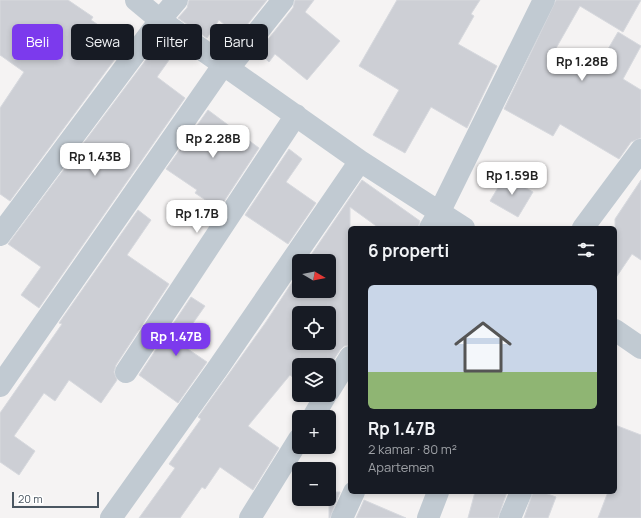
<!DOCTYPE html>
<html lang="id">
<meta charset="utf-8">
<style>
:root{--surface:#171b24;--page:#20242c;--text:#f1f3f6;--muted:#9ea1a6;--line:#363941;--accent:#7c3aed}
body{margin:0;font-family:Manrope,sans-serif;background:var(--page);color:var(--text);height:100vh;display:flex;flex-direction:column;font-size:15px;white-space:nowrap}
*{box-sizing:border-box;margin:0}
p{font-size:13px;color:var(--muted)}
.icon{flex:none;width:22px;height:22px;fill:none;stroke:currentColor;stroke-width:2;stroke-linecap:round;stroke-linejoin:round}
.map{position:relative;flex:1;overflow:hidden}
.side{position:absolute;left:348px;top:226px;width:269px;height:268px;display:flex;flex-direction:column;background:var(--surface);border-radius:6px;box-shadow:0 2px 6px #0003}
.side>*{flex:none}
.hud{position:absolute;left:12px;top:24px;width:276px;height:36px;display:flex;gap:8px}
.needle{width:26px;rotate:100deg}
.controls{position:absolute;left:292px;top:254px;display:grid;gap:8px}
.controls a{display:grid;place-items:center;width:44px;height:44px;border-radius:6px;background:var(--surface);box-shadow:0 2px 6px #0003;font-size:20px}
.scale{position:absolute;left:12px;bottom:10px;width:87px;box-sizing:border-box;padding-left:4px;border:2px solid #4a5661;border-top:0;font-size:11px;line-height:14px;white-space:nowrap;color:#4a5661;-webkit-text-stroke:3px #fff;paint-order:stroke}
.price{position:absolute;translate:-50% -34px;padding:0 9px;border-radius:8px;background:#fff;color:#222;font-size:13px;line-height:26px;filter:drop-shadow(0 1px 2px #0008)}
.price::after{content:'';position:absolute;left:50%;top:24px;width:12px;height:9px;margin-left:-6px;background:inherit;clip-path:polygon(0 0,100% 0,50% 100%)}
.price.active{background:var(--accent);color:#fff}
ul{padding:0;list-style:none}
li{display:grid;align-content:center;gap:8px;height:212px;padding:0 20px}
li+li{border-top:1px solid var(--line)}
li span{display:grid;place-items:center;height:124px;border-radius:6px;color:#555}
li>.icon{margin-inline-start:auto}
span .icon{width:72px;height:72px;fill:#fffc;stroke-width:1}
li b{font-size:17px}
h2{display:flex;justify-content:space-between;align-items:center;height:48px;padding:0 20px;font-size:17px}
.tag{padding:0 14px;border-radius:6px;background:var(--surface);box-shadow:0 2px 6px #0003;font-size:14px;line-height:36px}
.tag.active{background:var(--accent);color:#fff}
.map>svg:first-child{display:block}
.building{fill:#cdcfd5;stroke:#d7d9de;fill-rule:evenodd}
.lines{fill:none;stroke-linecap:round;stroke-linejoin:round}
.minor{stroke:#c1cad2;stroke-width:22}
</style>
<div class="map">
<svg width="641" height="518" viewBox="0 0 641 518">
<rect width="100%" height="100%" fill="#f5f3f3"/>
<!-- building -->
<path class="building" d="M 0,0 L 68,0 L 93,17 L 91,20 L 126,44 L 10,201 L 0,194 L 0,108 L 24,72 L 0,55 Z
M 189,0 L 267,0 L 238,36 L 219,20 L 207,38 L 178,18 L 187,8 Z
M 295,0 L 314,0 L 305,12 L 340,41 L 307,80 L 275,54 L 269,62 L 258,52 L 293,8 Z
M 397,0 L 480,0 L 471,14 L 474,16 L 458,44 L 497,66 L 467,128 L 431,107 L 405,153 L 373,135 L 399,90 L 359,66 Z
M 556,0 L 641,0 L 623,32 L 580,6 L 555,50 L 594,73 L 618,32 L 641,46 L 623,79 L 641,90 L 641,138 L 631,142 L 619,159 L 560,124 L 553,136 L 504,109 Z
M 154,49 L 169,60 L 157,77 L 185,98 L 39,308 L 21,295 L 41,267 L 8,244 Z
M 208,110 L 259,148 L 219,209 L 195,193 L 197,190 L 166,169 Z
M 289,149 L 302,159 L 286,182 L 316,203 L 288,244 L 245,215 Z
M 505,176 L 533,192 L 518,217 L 490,201 Z
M 362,180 L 420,221 L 418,228 L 379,228 L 350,207 L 350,345 L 344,346 L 340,350 L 329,367 L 329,365 L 299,365 L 299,382 L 290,375 L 248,426 L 279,448 L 253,490 L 220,467 L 205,489 L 202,487 L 180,518 L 139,518 L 175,468 L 169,464 L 201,419 L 198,417 L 266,322 L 299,272 L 299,291 L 329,291 L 329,261 L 307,261 ZM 299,313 L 329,313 L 329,343 L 299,343 Z
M 641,180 L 641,260 L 632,254 L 615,279 L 615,219 Z
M 138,210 L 151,220 L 127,255 L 169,284 L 116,365 L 114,372 L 117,380 L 101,403 L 69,380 L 55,401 L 44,393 L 14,436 L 35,451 L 19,475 L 0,462 L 0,413 L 62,324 L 59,323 Z
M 191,297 L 205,306 L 179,343 L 207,362 L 178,403 L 139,375 Z
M 615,425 L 641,435 L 641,518 L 598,518 L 608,492 L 615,492 Z
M 329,492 L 340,492 L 330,518 L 329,518 Z
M 475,492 L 507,492 L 498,518 L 468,518 Z
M 533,492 L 542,492 L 556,497 L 548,518 L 524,518 Z
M 364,500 L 406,518 L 356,518 Z"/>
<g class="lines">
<!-- minor -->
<path class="minor" d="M 136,0 L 160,20 L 360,161 L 464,228
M 229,68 L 283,0
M 430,228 L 440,211 L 544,0
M 583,228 L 641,150
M 0,235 L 160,20 L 177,0
M 615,330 L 641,348
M 126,372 L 296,115
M 0,386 L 224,64
M 329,391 L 350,357
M 313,417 L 326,395
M 111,518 L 218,368 L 360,161
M 250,518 L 299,439
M 342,518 L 354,492
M 428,518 L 438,492
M 510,518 L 521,492"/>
</g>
</svg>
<div class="controls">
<a><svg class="needle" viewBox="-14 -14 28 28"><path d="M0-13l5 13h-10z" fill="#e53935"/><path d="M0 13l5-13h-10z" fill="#9ea1a6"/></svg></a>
<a><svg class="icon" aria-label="locate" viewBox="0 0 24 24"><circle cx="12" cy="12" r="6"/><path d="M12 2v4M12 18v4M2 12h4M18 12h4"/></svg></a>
<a><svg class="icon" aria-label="layers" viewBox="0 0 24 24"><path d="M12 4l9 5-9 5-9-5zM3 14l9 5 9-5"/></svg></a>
<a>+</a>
<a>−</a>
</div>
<div class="scale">20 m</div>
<b class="price" style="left:582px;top:82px">Rp 1.28B</b>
<b class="price" style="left:213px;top:159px">Rp 2.28B</b>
<b class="price" style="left:95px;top:177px">Rp 1.43B</b>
<b class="price" style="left:512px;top:196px">Rp 1.59B</b>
<b class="price" style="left:197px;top:234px">Rp 1.7B</b>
<b class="price active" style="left:176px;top:357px">Rp 1.47B</b>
<div class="hud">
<a class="tag active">Beli</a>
<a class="tag">Sewa</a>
<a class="tag">Filter</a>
<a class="tag">Baru</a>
</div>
<section class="side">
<h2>6 properti<svg class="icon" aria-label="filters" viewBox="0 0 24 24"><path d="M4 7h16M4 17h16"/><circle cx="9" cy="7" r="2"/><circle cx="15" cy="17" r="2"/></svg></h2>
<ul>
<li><span style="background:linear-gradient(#c9d6e8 70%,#8fb573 0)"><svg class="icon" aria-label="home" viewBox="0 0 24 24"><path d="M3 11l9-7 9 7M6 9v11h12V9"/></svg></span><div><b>Rp 1.47B</b><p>2 kamar · 80 m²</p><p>Apartemen</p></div></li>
</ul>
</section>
</div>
